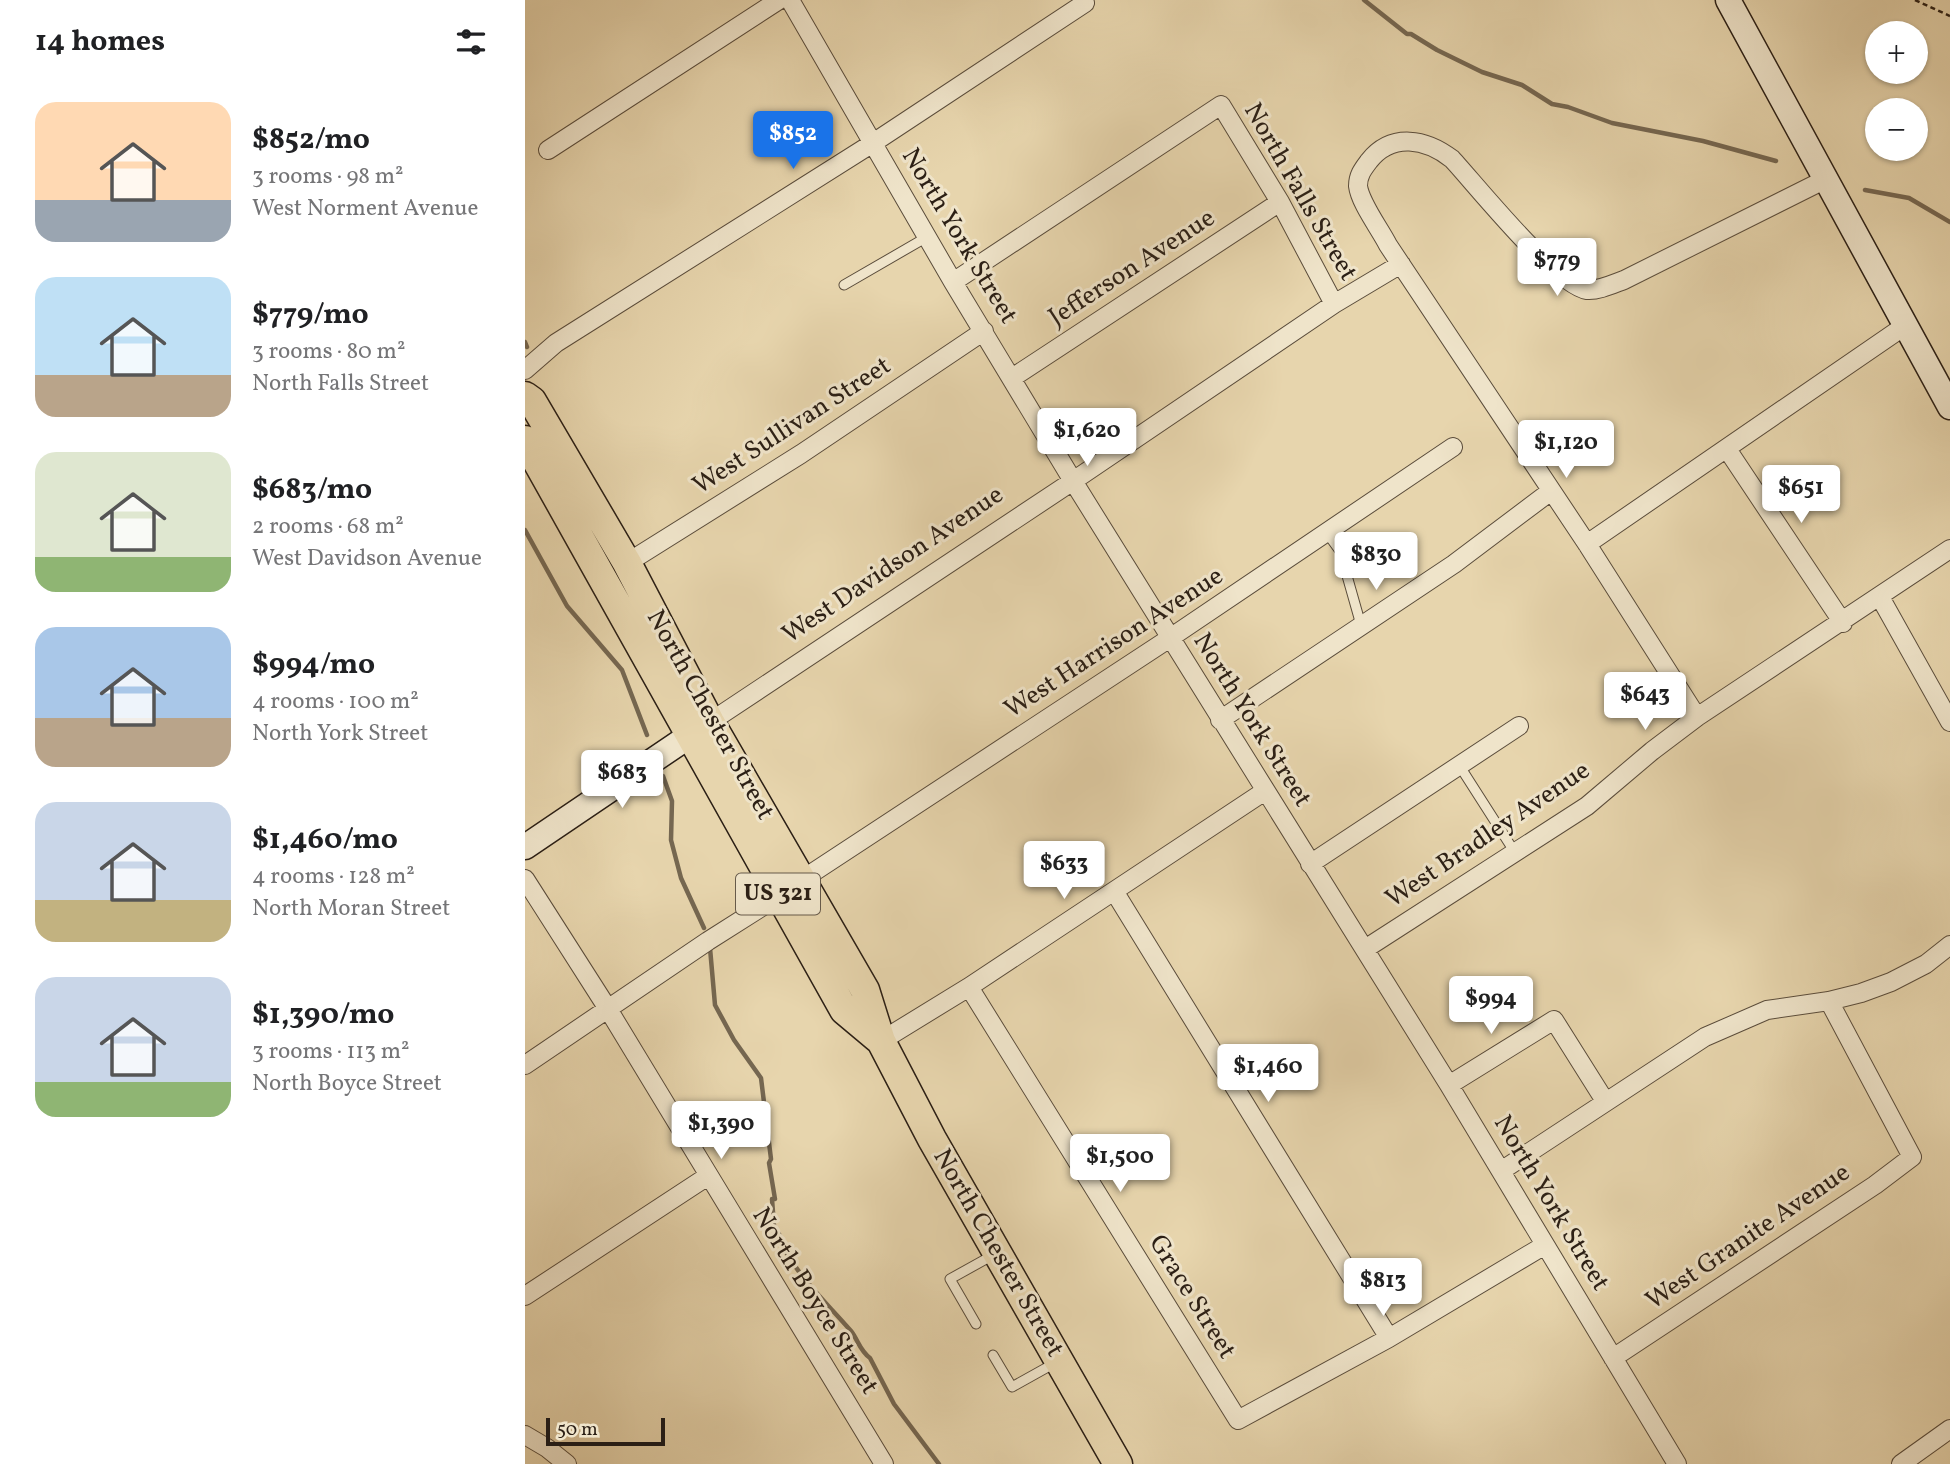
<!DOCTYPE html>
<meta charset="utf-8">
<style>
:root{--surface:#fff;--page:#f6f6f6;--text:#202124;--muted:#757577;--accent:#1a73e8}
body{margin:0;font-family:Vollkorn,serif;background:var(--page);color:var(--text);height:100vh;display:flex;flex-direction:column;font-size:26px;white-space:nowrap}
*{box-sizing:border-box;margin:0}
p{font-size:23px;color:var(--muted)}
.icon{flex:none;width:38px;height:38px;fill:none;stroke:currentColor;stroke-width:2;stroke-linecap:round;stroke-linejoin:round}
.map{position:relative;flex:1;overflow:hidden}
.drawer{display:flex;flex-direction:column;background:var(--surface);width:525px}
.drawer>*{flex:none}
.fabs{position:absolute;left:1340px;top:21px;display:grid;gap:14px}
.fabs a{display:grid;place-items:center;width:63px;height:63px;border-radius:50%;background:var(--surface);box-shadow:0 2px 5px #0004;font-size:35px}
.scale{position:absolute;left:21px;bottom:18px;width:119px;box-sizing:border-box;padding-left:7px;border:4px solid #2b1f15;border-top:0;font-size:19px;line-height:24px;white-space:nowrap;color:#2b1f15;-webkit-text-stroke:5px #efe4ca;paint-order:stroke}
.price{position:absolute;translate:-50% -60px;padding:0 16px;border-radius:7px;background:#fff;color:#222;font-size:23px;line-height:46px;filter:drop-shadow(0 2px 4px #0008)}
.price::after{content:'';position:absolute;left:50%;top:42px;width:21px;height:16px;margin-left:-10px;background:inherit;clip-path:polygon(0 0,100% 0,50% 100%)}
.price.current{background:var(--accent);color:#fff}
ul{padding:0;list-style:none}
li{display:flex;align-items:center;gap:21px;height:175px;padding:0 35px}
li span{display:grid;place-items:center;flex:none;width:196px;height:140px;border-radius:21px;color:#555}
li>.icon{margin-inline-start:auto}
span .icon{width:84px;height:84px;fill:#fffc;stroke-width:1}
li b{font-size:30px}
h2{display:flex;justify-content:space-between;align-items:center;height:84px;padding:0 35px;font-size:30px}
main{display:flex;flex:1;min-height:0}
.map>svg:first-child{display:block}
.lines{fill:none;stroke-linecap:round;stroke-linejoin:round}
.stream{stroke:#756751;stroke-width:4.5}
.lane-casing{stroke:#5a4c3b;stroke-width:11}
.street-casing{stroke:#5a4c3b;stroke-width:20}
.secondary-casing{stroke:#2b1f15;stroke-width:27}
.primary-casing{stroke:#2b1f15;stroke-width:31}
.path{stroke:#2b1f15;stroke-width:2.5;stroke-dasharray:5 3.5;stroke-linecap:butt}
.lane{stroke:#efe4ca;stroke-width:9}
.street{stroke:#efe4ca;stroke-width:18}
.secondary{stroke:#efe4ca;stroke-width:24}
.primary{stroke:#e7d5ad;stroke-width:28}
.labels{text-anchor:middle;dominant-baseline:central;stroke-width:6;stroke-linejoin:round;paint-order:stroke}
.shield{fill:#efe4ca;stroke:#665a4b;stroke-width:2}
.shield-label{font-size:24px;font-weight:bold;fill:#2b1f15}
.street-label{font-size:26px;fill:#2b1f15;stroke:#efe4ca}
</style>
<main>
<section class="drawer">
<h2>14 homes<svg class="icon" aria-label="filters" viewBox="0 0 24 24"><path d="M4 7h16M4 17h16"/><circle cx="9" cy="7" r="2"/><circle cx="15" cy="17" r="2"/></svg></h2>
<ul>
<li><span style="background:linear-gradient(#ffd9b3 70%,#9aa5b1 0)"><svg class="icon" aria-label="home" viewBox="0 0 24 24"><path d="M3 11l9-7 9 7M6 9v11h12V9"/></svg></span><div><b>$852/mo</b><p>3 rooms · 98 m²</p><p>West Norment Avenue</p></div></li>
<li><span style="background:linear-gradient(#bfe0f5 70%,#b9a48a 0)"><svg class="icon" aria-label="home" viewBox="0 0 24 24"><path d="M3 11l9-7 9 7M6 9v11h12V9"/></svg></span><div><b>$779/mo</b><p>3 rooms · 80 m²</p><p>North Falls Street</p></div></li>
<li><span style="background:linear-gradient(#dfe7d0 75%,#8fb573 0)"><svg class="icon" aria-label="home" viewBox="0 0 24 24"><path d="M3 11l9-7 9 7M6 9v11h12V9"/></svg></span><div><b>$683/mo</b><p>2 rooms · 68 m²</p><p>West Davidson Avenue</p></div></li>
<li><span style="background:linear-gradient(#a9c7e8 65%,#b9a48a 0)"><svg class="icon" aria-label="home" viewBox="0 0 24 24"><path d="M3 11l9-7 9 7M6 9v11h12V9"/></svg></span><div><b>$994/mo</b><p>4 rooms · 100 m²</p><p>North York Street</p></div></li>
<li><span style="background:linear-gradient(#c9d6e8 70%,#c2b280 0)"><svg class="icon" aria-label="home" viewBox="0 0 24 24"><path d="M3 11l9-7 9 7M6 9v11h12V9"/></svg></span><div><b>$1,460/mo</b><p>4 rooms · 128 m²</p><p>North Moran Street</p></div></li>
<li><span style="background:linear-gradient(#c9d6e8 75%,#8fb573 0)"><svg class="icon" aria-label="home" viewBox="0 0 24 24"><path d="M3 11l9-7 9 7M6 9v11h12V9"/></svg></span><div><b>$1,390/mo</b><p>3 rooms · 113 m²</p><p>North Boyce Street</p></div></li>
</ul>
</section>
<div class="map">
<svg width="1425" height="1464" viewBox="0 0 1425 1464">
<rect width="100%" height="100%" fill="#e7d5ad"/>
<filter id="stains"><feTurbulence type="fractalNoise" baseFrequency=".00286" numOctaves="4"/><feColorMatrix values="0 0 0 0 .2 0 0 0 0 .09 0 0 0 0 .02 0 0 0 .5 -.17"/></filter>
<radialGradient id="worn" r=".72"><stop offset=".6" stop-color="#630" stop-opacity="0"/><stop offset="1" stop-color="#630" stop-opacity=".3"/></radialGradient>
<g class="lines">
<!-- stream -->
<path class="stream" d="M 839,0 L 882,34 L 886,34 L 912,50 L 957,72 L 997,85 L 1027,104 L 1043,107 L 1087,123 L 1178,141 L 1251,161
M 1340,190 L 1384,198 L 1425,222
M 0,342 L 2,347
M 0,530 L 42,606 L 97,670 L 122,735
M 138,776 L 147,801 L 146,840 L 156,878 L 179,928
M 185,948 L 190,1005 L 209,1040 L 236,1078 L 246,1159 L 244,1163 L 250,1199 L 247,1199 L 249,1226 L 255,1236 L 255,1242 C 274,1278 300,1301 326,1331 C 333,1340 335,1351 345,1358 L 369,1404 L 414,1464"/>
<defs>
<path id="lane" d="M 319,285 L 402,237
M 802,533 L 815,551 L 836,625
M 934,765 L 989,851
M 451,1324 L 425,1279 L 470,1254
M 468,1355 L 487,1387 L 530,1363"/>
<path id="street" d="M 265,0 L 428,282 L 548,481 L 924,1085 L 1152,1464
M 23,150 L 254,0
M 428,282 L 696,105 L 755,202 L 809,304
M 0,370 L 31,343 L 348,143 L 560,3
M 487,378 L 755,202
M 1202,449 L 1318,623
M 1062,544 L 1381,325
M 102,563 L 276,454 L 459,331
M 1355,597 L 1425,722
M 1172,717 L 1062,544 L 863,245 C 855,229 835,203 833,186 C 833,175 838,169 844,161 C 867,132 901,139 927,159 C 951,185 1032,286 1062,290 C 1073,291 1088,284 1099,280 L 1301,179
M 695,720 L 929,564 L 1026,491
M 185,722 L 548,481 L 809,304 L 876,264
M 785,864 L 994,726
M 0,879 L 83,1009 L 359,1464
M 278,879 L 645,638 L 928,447
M 589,891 L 864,1338
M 840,949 L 1062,806 L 1127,751 L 1172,717 L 1425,549
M 444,987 L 713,1420 L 864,1338 L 1020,1245
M 356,1041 L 444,987 L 740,791
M 0,1065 L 183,941 L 254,896
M 924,1085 L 1029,1020 L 1080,1101
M 976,1171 L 1180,1037 L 1242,1010 L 1304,1001 L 1336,993 L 1366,982 L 1401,964 L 1425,945
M 0,1296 L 183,1176
M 1088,1358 L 1350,1185 L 1387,1157 L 1304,1001
M 0,1435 L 22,1448 L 42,1464
M 1376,1464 L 1425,1429"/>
<path id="secondary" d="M 1203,0 L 1425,407
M 0,847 L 179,726"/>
<path id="primary" d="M 0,396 L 7,401 L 102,563 L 185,722 L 340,990 L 356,1041 L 407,1139 L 593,1464
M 0,440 L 319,1010 L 356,1041"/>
</defs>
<!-- lane casing -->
<use href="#lane" class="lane-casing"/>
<!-- street casing -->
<use href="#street" class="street-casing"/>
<!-- secondary casing -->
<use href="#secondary" class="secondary-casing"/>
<!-- primary casing -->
<use href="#primary" class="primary-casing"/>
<!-- path -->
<path class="path" d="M 1390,0 L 1425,16"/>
<!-- lane -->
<use href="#lane" class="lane"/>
<!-- street -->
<use href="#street" class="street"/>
<!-- secondary -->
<use href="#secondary" class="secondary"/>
<!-- primary -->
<use href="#primary" class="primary"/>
</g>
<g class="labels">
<!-- shield labels -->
<rect class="shield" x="211" y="873.5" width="84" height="41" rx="5"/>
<g class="shield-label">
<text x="253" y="894">US 321</text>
</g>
<!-- street labels -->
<g class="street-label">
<text transform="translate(775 192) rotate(60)">North Falls Street</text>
<text transform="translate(434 236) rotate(59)">North York Street</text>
<text transform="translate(607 268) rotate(-33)">Jefferson Avenue</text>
<text transform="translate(267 426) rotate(-33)">West Sullivan Street</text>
<text transform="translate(368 565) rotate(-34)">West Davidson Avenue</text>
<text transform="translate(589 643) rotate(-33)">West Harrison Avenue</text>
<text transform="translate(185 715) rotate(61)">North Chester Street</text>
<text transform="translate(727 720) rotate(58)">North York Street</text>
<text transform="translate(963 835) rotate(-34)">West Bradley Avenue</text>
<text transform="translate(1026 1203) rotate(59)">North York Street</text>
<text transform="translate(1223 1237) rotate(-34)">West Granite Avenue</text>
<text transform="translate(473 1253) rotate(60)">North Chester Street</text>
<text transform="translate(667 1297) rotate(58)">Grace Street</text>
<text transform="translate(290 1301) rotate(58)">North Boyce Street</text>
</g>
</g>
<rect width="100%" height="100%" filter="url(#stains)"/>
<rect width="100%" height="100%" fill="url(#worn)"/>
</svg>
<div class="fabs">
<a>+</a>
<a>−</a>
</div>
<div class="scale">50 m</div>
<b class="price current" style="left:268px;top:171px">$852</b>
<b class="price" style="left:1032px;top:298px">$779</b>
<b class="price" style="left:562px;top:468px">$1,620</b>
<b class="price" style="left:1041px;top:480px">$1,120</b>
<b class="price" style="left:1276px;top:525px">$651</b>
<b class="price" style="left:851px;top:592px">$830</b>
<b class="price" style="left:1120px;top:732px">$643</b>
<b class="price" style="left:97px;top:810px">$683</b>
<b class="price" style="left:539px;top:901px">$633</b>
<b class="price" style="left:966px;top:1036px">$994</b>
<b class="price" style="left:743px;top:1104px">$1,460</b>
<b class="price" style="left:196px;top:1161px">$1,390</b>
<b class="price" style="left:595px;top:1194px">$1,500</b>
<b class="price" style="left:858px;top:1318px">$813</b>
</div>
</main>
